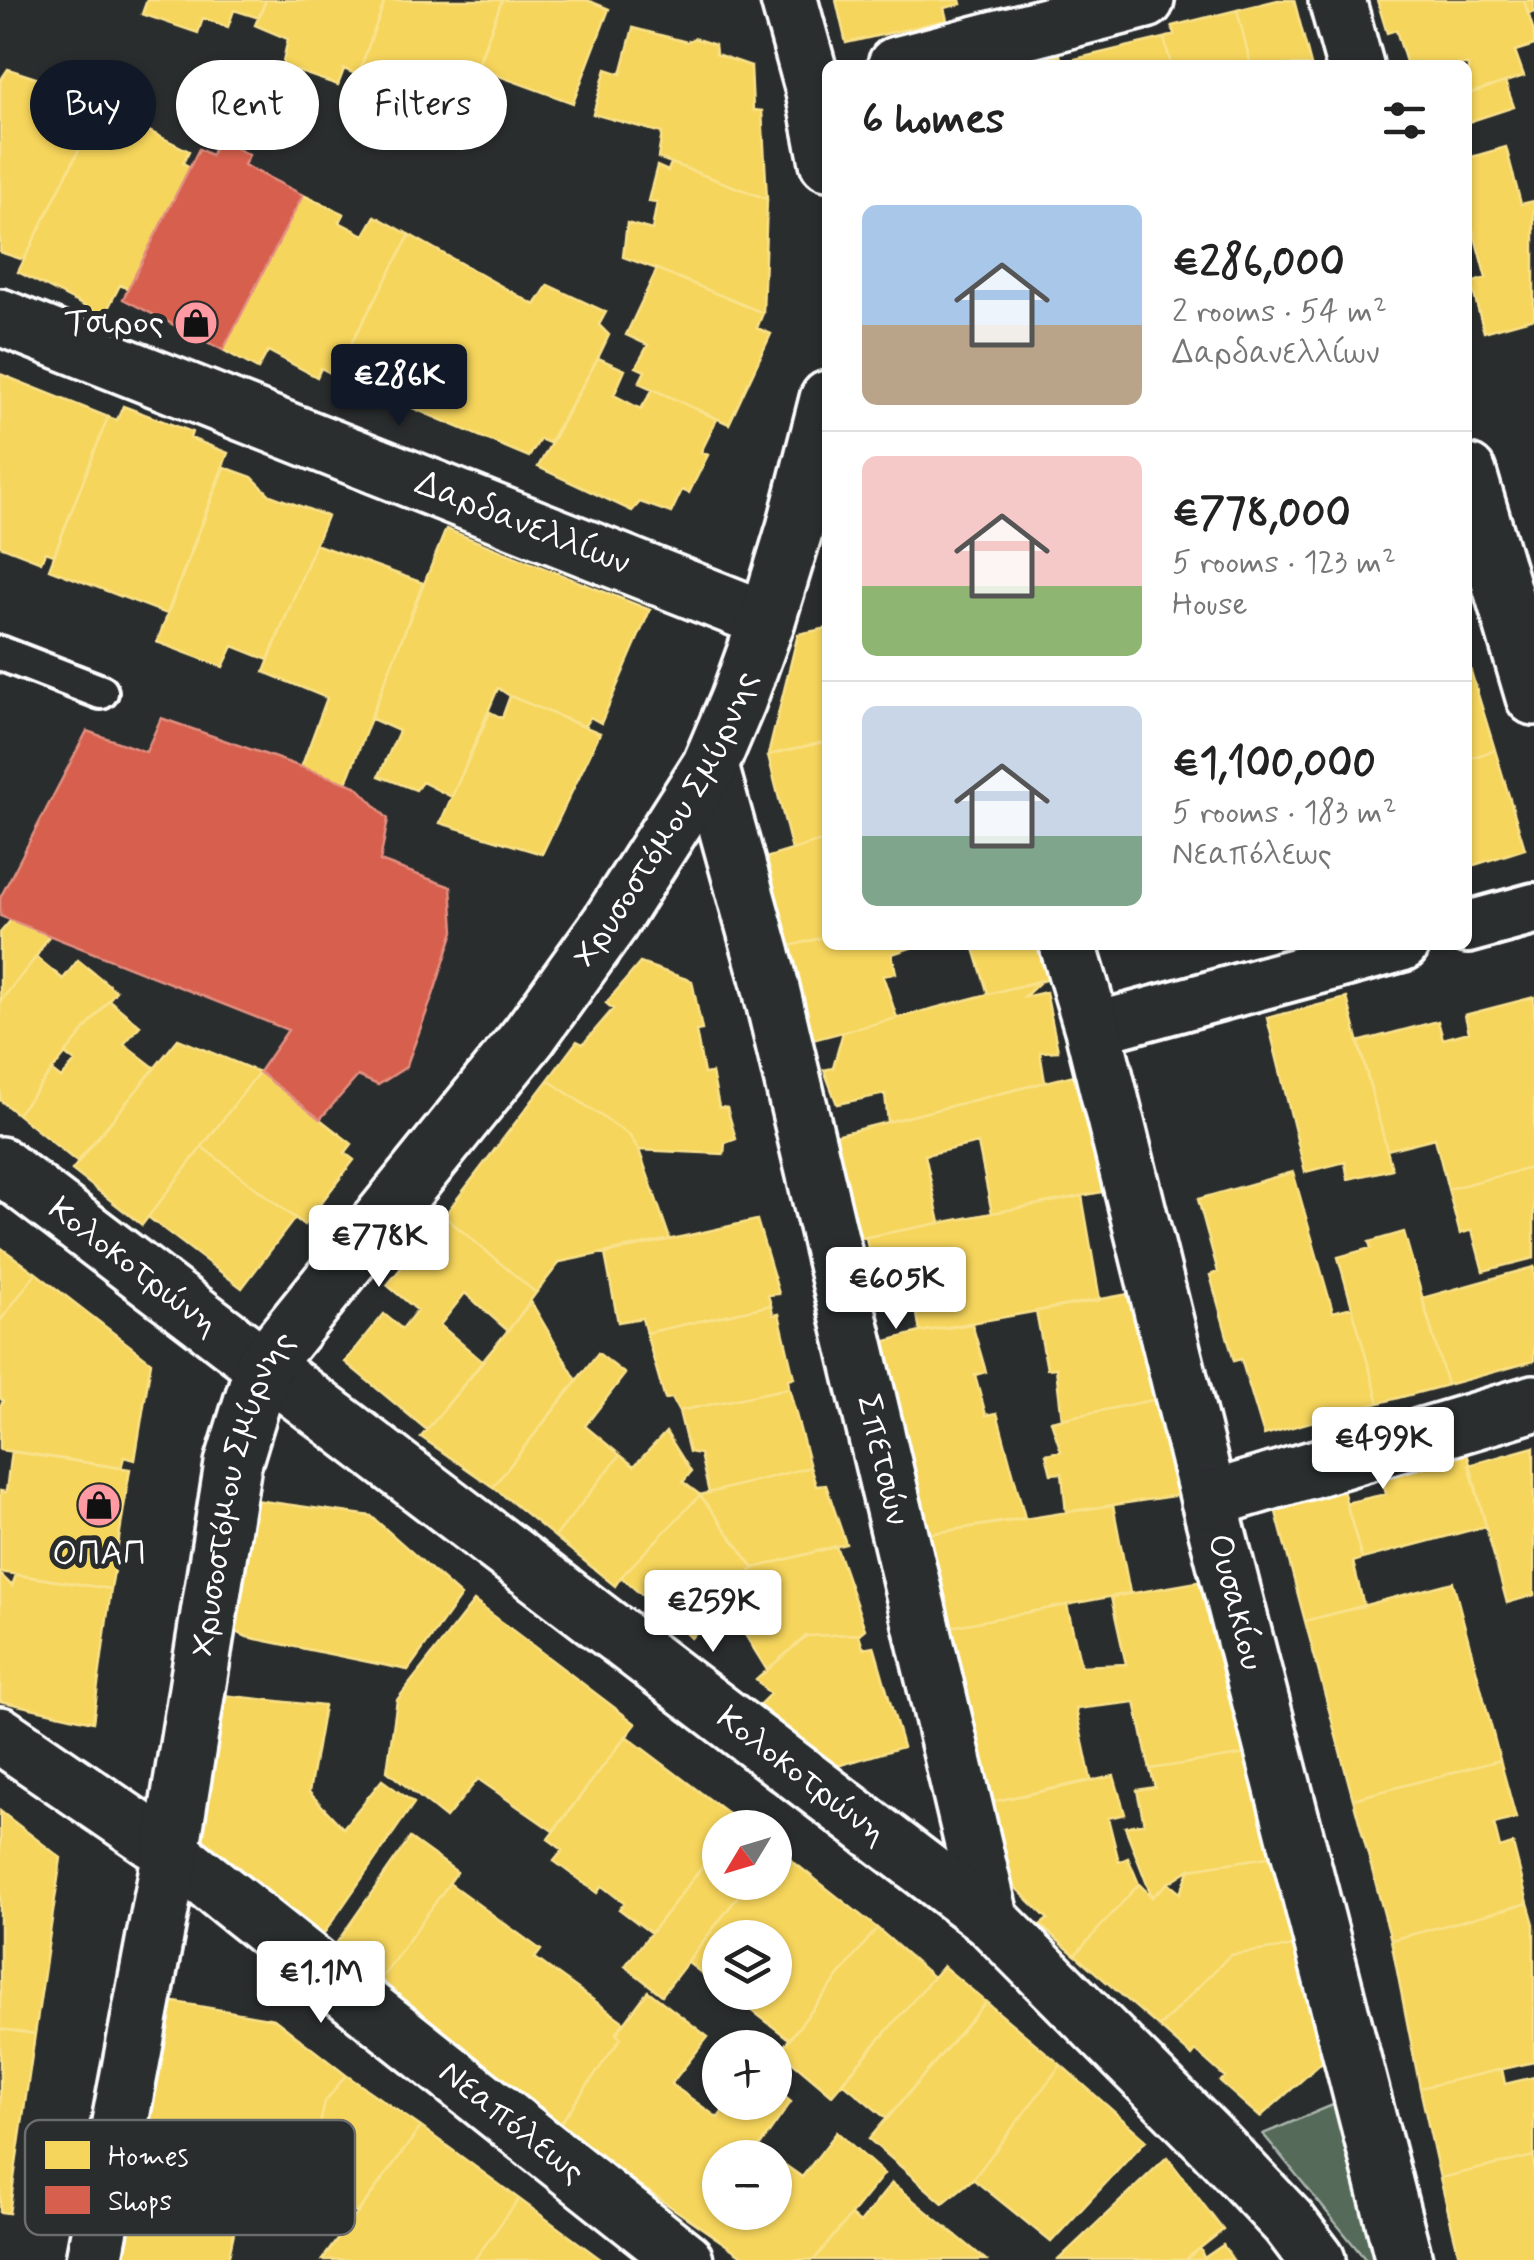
<!DOCTYPE html>
<meta charset="utf-8">
<style>
:root{--surface:#fff;--page:#f6f6f6;--text:#222;--muted:#767676;--line:#e0e0e0;--accent:#111827}
body{margin:0;font-family:Mynerve,sans-serif;background:var(--page);color:var(--text);height:100vh;display:flex;flex-direction:column;font-size:38px;white-space:nowrap}
*{box-sizing:border-box;margin:0}
p{font-size:32px;color:var(--muted)}
.icon{flex:none;width:55px;height:55px;fill:none;stroke:currentColor;stroke-width:2;stroke-linecap:round;stroke-linejoin:round}
.map{position:relative;flex:1;overflow:hidden}
.sheet{position:absolute;left:822px;top:60px;width:650px;height:890px;display:flex;flex-direction:column;background:var(--surface);border-radius:15px;box-shadow:0 2px 8px #0004}
.sheet>*{flex:none}
.banner{position:absolute;left:30px;top:60px;width:642px;height:90px;display:flex;gap:20px}
.needle{width:65px;rotate:232deg}
.controls{position:absolute;left:702px;top:1810px;display:grid;gap:20px}
.controls a{display:grid;place-items:center;width:90px;height:90px;border-radius:50%;background:var(--surface);box-shadow:0 2px 8px #0004;font-size:50px}
.price{position:absolute;translate:-50% -85px;padding:0 22px;border-radius:10px;background:#fff;color:#222;font-size:32px;line-height:65px;filter:drop-shadow(0 2px 5px #0008)}
.price::after{content:'';position:absolute;left:50%;top:60px;width:30px;height:22px;margin-left:-15px;background:inherit;clip-path:polygon(0 0,100% 0,50% 100%)}
.price.current{background:var(--accent);color:#fff}
ul{padding:0;list-style:none}
li{display:flex;align-items:center;gap:30px;height:250px;padding:0 40px}
li+li{border-top:2px solid var(--line)}
li span{display:grid;place-items:center;flex:none;width:280px;height:200px;border-radius:15px;color:#555}
li>.icon{margin-inline-start:auto}
span .icon{width:120px;height:120px;fill:#fffc;stroke-width:1}
li b{font-size:42px}
h2{display:flex;justify-content:space-between;align-items:center;height:120px;padding:0 40px;font-size:42px}
.chip{padding:0 35px;border-radius:45px;background:var(--surface);box-shadow:0 2px 8px #0004;font-size:35px;line-height:90px}
.chip.current{background:var(--accent);color:#fff}
.map>svg:first-child{display:block}
.green{fill:#546b58;stroke:#aab5ac;stroke-width:2.5}
.homes{fill:#f6d55c;stroke:#f9e28d;stroke-width:2.5}
.shops{fill:#d6604d;stroke:#e29082;stroke-width:2.5}
.lines{fill:none;stroke-linecap:round;stroke-linejoin:round}
.service-casing{stroke:#fff;stroke-width:40}
.pedestrian-casing{stroke:#fff;stroke-width:58}
.minor-casing{stroke:#fff;stroke-width:62}
.tertiary-casing{stroke:#fff;stroke-width:62}
.service{stroke:#2a2d2e;stroke-width:32}
.pedestrian{stroke:#2a2d2e;stroke-width:50}
.minor{stroke:#2a2d2e;stroke-width:55}
.tertiary{stroke:#2a2d2e;stroke-width:55}
.labels{text-anchor:middle;dominant-baseline:central;stroke-width:10;stroke-linejoin:round;paint-order:stroke}
.poi-label{font-size:35px;fill:#fff;stroke:#2a2d2e;text-anchor:end}
.street-label{font-size:35px;fill:#fff;stroke:#2a2d2e}
.key{fill:#2a2d2e;stroke:#6a6c6d;stroke-width:2.5}
.key-label{font-size:28px;fill:#fff}
</style>
<div class="map">
<svg width="1534" height="2260" viewBox="0 0 1534 2260">
<rect width="100%" height="100%" fill="#2a2d2e"/>
<filter id="ink" filterUnits="userSpaceOnUse"><feTurbulence type="fractalNoise" baseFrequency=".01" numOctaves="2"/><feDisplacementMap in="SourceGraphic" scale="20" xChannelSelector="R" yChannelSelector="G"/><feConvolveMatrix kernelMatrix="1 2 1 2 8 2 1 2 1" color-interpolation-filters="sRGB"/></filter>
<g filter="url(#ink)">
<!-- green -->
<path class="green" d="M 1352,2097 L 1391,2260 L 1366,2260 L 1263,2134 Z"/>
<!-- homes -->
<path class="homes" d="M 147,0 L 266,0 L 259,18 L 234,10 L 228,27 L 203,18 L 198,33 L 142,14 Z
M 266,0 L 385,0 L 358,75 L 344,69 L 338,85 L 282,66 L 288,39 L 255,25 Z
M 385,0 L 502,0 L 456,121 L 445,116 L 441,127 L 360,97 L 366,78 L 358,75 Z
M 502,0 L 587,0 L 609,9 L 573,103 L 477,68 Z
M 836,0 L 960,0 L 961,4 L 944,8 L 947,20 L 846,43 Z
M 1278,0 L 1294,0 L 1311,65 L 1251,65 L 1237,10 Z
M 1377,0 L 1524,0 L 1534,32 L 1534,45 L 1515,51 L 1524,76 L 1468,94 L 1468,65 L 1407,65 L 1396,30 L 1387,33 Z
M 1524,0 L 1534,0 L 1534,12 L 1528,14 Z
M 1237,10 L 1251,65 L 1171,65 L 1164,38 L 1174,35 L 1172,26 Z
M 633,28 L 687,42 L 694,38 L 715,45 L 716,54 L 751,66 L 753,110 L 762,111 L 767,199 L 658,158 L 662,133 L 593,114 L 606,69 L 621,74 Z
M 1164,38 L 1171,65 L 1072,65 L 1071,60 Z
M 1060,55 L 1062,62 L 1071,60 L 1072,65 L 1019,65 Z
M 8,69 L 70,89 L 64,103 L 95,117 L 24,260 L 0,252 L 0,81 Z
M 1505,82 L 1514,107 L 1468,122 L 1468,94 Z
M 111,112 L 189,151 L 183,163 L 190,167 L 129,289 L 120,285 L 104,316 L 18,272 L 90,128 L 99,134 Z
M 1506,147 L 1521,204 L 1534,201 L 1534,318 L 1484,332 L 1471,283 L 1486,278 L 1468,211 L 1468,158 Z
M 671,163 L 767,199 L 763,313 L 657,269 L 623,257 L 627,223 L 652,230 L 657,202 L 648,201 L 657,166 L 668,171 Z
M 303,195 L 344,214 L 339,222 L 364,235 L 375,216 L 410,235 L 334,375 L 321,368 L 317,377 L 268,351 L 258,369 L 223,350 Z
M 410,235 L 535,305 L 548,285 L 606,312 L 599,325 L 609,335 L 598,358 L 549,443 L 540,439 L 529,457 L 334,375 Z
M 657,269 L 763,313 L 757,328 L 771,334 L 729,424 L 639,383 L 645,371 L 636,367 L 648,345 L 626,335 Z
M 598,358 L 625,370 L 614,395 L 641,409 L 653,389 L 717,419 L 701,452 L 708,455 L 689,493 L 682,490 L 671,513 L 640,502 L 632,511 L 538,467 Z
M 0,374 L 108,417 L 54,555 L 45,552 L 41,562 L 0,546 Z
M 123,406 L 192,432 L 190,438 L 228,453 L 167,614 L 49,569 L 108,417 L 117,420 Z
M 224,467 L 252,477 L 270,495 L 327,516 L 268,660 L 233,646 L 223,667 L 157,642 Z
M 446,529 L 650,610 L 601,723 L 590,717 L 584,727 L 510,696 L 498,688 L 452,797 L 422,782 L 416,790 L 379,776 L 399,731 L 370,718 Z
M 315,544 L 423,583 L 346,783 L 301,768 L 327,698 L 264,672 Z
M 828,628 L 828,741 L 768,755 L 798,634 Z
M 1468,662 L 1495,750 L 1468,759 Z
M 510,696 L 600,733 L 542,854 L 440,823 L 490,712 L 502,718 Z
M 828,741 L 828,839 L 792,850 L 768,755 Z
M 1495,750 L 1525,849 L 1468,867 L 1468,759 Z
M 828,839 L 828,936 L 786,947 L 762,859 Z
M 11,920 L 49,936 L 36,957 L 0,1002 L 0,933 Z
M 828,936 L 828,945 L 919,945 L 892,954 L 896,973 L 883,976 L 897,1018 L 801,1043 L 786,947 Z
M 973,945 L 1044,945 L 1054,978 L 988,994 Z
M 36,957 L 63,979 L 78,960 L 116,991 L 17,1114 L 0,1100 L 0,1002 Z
M 640,963 L 692,981 L 702,1030 L 696,1031 L 704,1074 L 712,1073 L 719,1107 L 727,1108 L 736,1139 L 725,1143 L 724,1154 L 639,1150 L 629,1135 L 548,1080 L 577,1041 L 583,1044 L 613,1009 L 606,1003 Z
M 1042,980 L 1024,997 L 1046,992 L 1058,1051 L 1040,1052 L 1045,1082 L 888,1122 L 885,1094 L 837,1104 L 824,1070 L 833,1068 L 843,1032 Z
M 1534,997 L 1534,1167 L 1448,1189 L 1435,1138 L 1387,1150 L 1358,1042 L 1438,1021 L 1443,1039 L 1469,1032 L 1465,1015 Z
M 1347,998 L 1392,1169 L 1348,1179 L 1345,1162 L 1305,1172 L 1267,1018 Z
M 109,1000 L 140,1026 L 124,1044 L 155,1068 L 77,1162 L 17,1114 L 52,1071 L 61,1078 L 75,1062 L 65,1054 Z
M 178,1039 L 259,1072 L 142,1225 L 72,1170 Z
M 259,1072 L 352,1144 L 345,1153 L 354,1160 L 304,1225 L 202,1147 Z
M 1078,1074 L 1107,1191 L 992,1213 L 978,1143 L 925,1155 L 940,1223 L 840,1242 L 816,1140 Z
M 548,1080 L 629,1135 L 639,1150 L 670,1239 L 560,1262 L 536,1293 L 444,1216 Z
M 202,1147 L 295,1218 L 242,1288 L 148,1217 Z
M 1534,1167 L 1534,1258 L 1483,1271 L 1472,1230 L 1460,1234 L 1448,1189 Z
M 1293,1172 L 1333,1312 L 1352,1307 L 1379,1403 L 1264,1435 L 1241,1359 L 1234,1361 L 1210,1275 L 1218,1272 L 1198,1199 Z
M 1082,1196 L 1100,1300 L 920,1332 L 915,1302 L 900,1305 L 895,1274 L 873,1278 L 866,1237 Z
M 444,1216 L 536,1293 L 508,1331 L 465,1293 L 440,1325 L 483,1362 L 427,1430 L 345,1362 L 384,1314 L 402,1329 L 417,1310 L 387,1285 Z
M 757,1220 L 779,1294 L 768,1295 L 771,1305 L 646,1333 L 642,1318 L 618,1322 L 605,1254 Z
M 1404,1232 L 1447,1385 L 1379,1403 L 1338,1257 L 1371,1248 L 1369,1242 Z
M 0,1247 L 36,1273 L 0,1321 Z
M 1534,1267 L 1534,1361 L 1447,1385 L 1422,1298 Z
M 36,1273 L 151,1362 L 135,1460 L 124,1457 L 121,1468 L 0,1450 L 0,1406 L 3,1401 L 0,1398 L 0,1321 Z
M 1145,1291 L 1167,1397 L 1062,1419 L 1056,1368 L 1047,1369 L 1036,1311 Z
M 531,1302 L 577,1381 L 493,1487 L 421,1437 Z
M 771,1305 L 773,1315 L 779,1314 L 794,1378 L 788,1379 L 789,1388 L 679,1411 L 672,1398 L 665,1399 L 646,1333 Z
M 972,1324 L 986,1372 L 975,1375 L 986,1415 L 997,1413 L 1025,1518 L 909,1537 L 857,1349 L 920,1332 Z
M 598,1353 L 625,1374 L 585,1426 L 620,1455 L 555,1537 L 493,1487 Z
M 789,1388 L 810,1467 L 709,1493 L 700,1454 L 689,1452 L 679,1411 Z
M 1167,1397 L 1187,1494 L 1066,1512 L 1062,1473 L 1051,1474 L 1046,1454 L 1061,1451 L 1051,1421 Z
M 666,1432 L 691,1472 L 683,1482 L 700,1495 L 621,1577 L 615,1586 L 555,1537 L 620,1455 L 634,1466 Z
M 1534,1447 L 1534,1595 L 1507,1603 L 1469,1465 Z
M 1466,1449 L 1486,1526 L 1362,1559 L 1346,1503 L 1386,1494 L 1380,1471 Z
M 11,1451 L 130,1469 L 111,1589 L 0,1572 L 0,1491 L 6,1492 Z
M 810,1467 L 816,1486 L 826,1485 L 846,1544 L 754,1568 L 700,1495 Z
M 1341,1483 L 1362,1559 L 1353,1562 L 1364,1606 L 1305,1621 L 1273,1501 Z
M 700,1495 L 754,1568 L 739,1583 L 691,1638 L 621,1577 Z
M 248,1499 L 371,1516 L 461,1596 L 408,1670 L 247,1637 L 226,1627 Z
M 1113,1505 L 1130,1593 L 934,1630 L 909,1537 Z
M 836,1546 L 865,1629 L 859,1634 L 806,1636 L 767,1670 L 739,1625 L 751,1618 L 739,1583 L 754,1568 Z
M 0,1574 L 12,1586 L 16,1575 L 111,1589 L 93,1722 L 0,1701 Z
M 1215,1579 L 1260,1752 L 1150,1769 L 1135,1702 L 1076,1709 L 1091,1780 L 982,1804 L 934,1630 L 1067,1605 L 1081,1666 L 1126,1664 L 1111,1597 Z
M 1453,1582 L 1500,1760 L 1353,1799 L 1305,1621 Z
M 474,1601 L 636,1724 L 553,1831 L 478,1779 L 446,1818 L 387,1771 L 397,1700 Z
M 859,1634 L 863,1648 L 874,1646 L 903,1747 L 837,1766 L 759,1705 L 770,1694 L 756,1680 L 806,1636 Z
M 222,1695 L 324,1706 L 309,1792 L 343,1828 L 382,1780 L 414,1803 L 309,1955 L 184,1857 Z
M 626,1736 L 737,1820 L 733,1828 L 720,1828 L 720,1844 L 651,1933 L 619,1909 L 624,1903 L 602,1886 L 597,1893 L 554,1861 L 563,1850 L 548,1839 Z
M 1260,1752 L 1288,1854 L 1190,1869 L 1168,1883 L 1152,1897 L 1125,1827 L 1144,1823 L 1137,1790 L 1155,1787 L 1150,1769 Z
M 1500,1760 L 1516,1818 L 1494,1824 L 1500,1848 L 1513,1844 L 1528,1903 L 1391,1940 L 1353,1799 Z
M 1114,1776 L 1125,1814 L 1108,1818 L 1119,1862 L 1128,1858 L 1139,1884 L 1075,1955 L 1040,1925 L 1048,1919 L 1016,1888 L 1006,1891 L 982,1804 Z
M 0,1811 L 61,1858 L 35,2034 L 0,2029 Z
M 410,1838 L 457,1872 L 371,1993 L 324,1961 Z
M 720,1844 L 720,1882 L 749,1882 L 662,1995 L 625,1966 Z
M 777,1849 L 877,1928 L 789,2039 L 728,1992 L 775,1992 L 775,1938 L 720,1938 L 720,1987 L 687,1962 L 749,1882 L 775,1882 Z
M 1288,1854 L 1309,1944 L 1230,1955 L 1159,2027 L 1075,1955 L 1139,1884 L 1152,1897 L 1168,1883 L 1180,1893 L 1190,1869 Z
M 449,1883 L 541,1950 L 535,1958 L 624,2022 L 616,2034 L 621,2038 L 557,2128 L 371,1993 Z
M 1528,1903 L 1534,1924 L 1534,2062 L 1420,2088 L 1391,1940 Z
M 877,1928 L 933,1977 L 832,2095 L 780,2051 Z
M 1309,1944 L 1337,2049 L 1260,2117 L 1220,2082 L 1225,2077 L 1196,2051 L 1192,2056 L 1159,2027 L 1230,1955 Z
M 943,1966 L 986,2002 L 887,2119 L 842,2082 Z
M 648,1991 L 708,2037 L 671,2084 L 718,2118 L 729,2102 L 775,2102 L 775,2089 L 791,2102 L 759,2147 L 775,2158 L 720,2158 L 720,2212 L 775,2212 L 775,2158 L 802,2177 L 837,2132 L 884,2174 L 814,2260 L 748,2260 L 557,2128 L 621,2038 L 616,2034 Z
M 157,1999 L 274,2019 L 346,2075 L 325,2102 L 308,2179 L 276,2169 L 269,2198 L 258,2195 L 257,2203 L 123,2174 Z
M 986,2002 L 1061,2065 L 973,2179 L 943,2203 L 869,2139 Z
M 0,2029 L 35,2034 L 9,2213 L 0,2212 Z
M 1061,2065 L 1146,2140 L 1051,2242 L 973,2179 Z
M 1502,2069 L 1505,2084 L 1534,2077 L 1534,2156 L 1440,2178 L 1420,2088 Z
M 346,2075 L 421,2127 L 357,2214 L 346,2207 L 340,2217 L 316,2202 L 321,2189 L 308,2179 L 325,2102 Z
M 421,2127 L 519,2199 L 474,2260 L 322,2260 Z
M 1534,2156 L 1534,2260 L 1460,2260 L 1440,2178 Z
M 1167,2157 L 1223,2230 L 1185,2260 L 1058,2260 Z
M 123,2174 L 241,2200 L 228,2260 L 106,2260 Z
M 892,2183 L 986,2260 L 814,2260 L 851,2215 L 860,2223 Z
M 519,2199 L 602,2260 L 474,2260 Z
M 1223,2245 L 1233,2260 L 1185,2260 L 1200,2248 L 1204,2258 Z"/>
<!-- shops -->
<path class="shops" d="M 218,139 L 249,155 L 244,165 L 303,195 L 223,350 L 123,299 L 199,149 L 211,155 Z
M 161,718 L 356,786 L 388,819 L 380,861 L 451,887 L 454,931 L 433,995 L 406,1067 L 378,1085 L 358,1076 L 320,1119 L 259,1072 L 288,1030 L 0,916 L 0,898 L 87,731 L 146,752 Z"/>
<g class="lines">
<defs>
<path id="service" d="M 0,653 L 101,692"/>
<path id="pedestrian" d="M 1468,927 L 1534,909
M 1093,1029 L 1403,945"/>
<g id="minor">
<path d="M 1337,0 L 1355,65"/>
<path d="M 896,65 L 1146,0"/>
<path id="s1" d="M 0,317 L 767,620"/>
<path d="M 1468,473 L 1534,697"/>
<path id="s2" d="M 710,766 L 769,980 L 991,1920"/>
<path id="s3" d="M 1068,945 L 1093,1029 L 1209,1500 L 1404,2260"/>
<path id="s4" d="M 0,1165 L 991,1920 L 1213,2143 L 1289,2223 L 1317,2260"/>
<path d="M 1209,1500 L 1534,1403"/>
<path id="s5" d="M 0,1735 L 171,1852 L 685,2260"/>
</g>
<g id="tertiary">
<path d="M 789,0 L 813,87 L 828,162"/>
<path id="s6" d="M 94,2260 L 171,1852 L 233,1464 L 263,1366 L 529,1036 L 610,923 L 710,766 L 738,700 L 767,620 L 795,528 L 828,399"/>
</g>
</defs>
<!-- service casing -->
<use href="#service" class="service-casing"/>
<!-- pedestrian casing -->
<use href="#pedestrian" class="pedestrian-casing"/>
<!-- minor casing -->
<use href="#minor" class="minor-casing"/>
<!-- tertiary casing -->
<use href="#tertiary" class="tertiary-casing"/>
<!-- service -->
<use href="#service" class="service"/>
<!-- pedestrian -->
<use href="#pedestrian" class="pedestrian"/>
<!-- minor -->
<use href="#minor" class="minor"/>
<!-- tertiary -->
<use href="#tertiary" class="tertiary"/>
</g>
</g>
<!-- icons -->
<defs>
<symbol id="shop-disc" viewBox="-11 -11 22 22"><circle r="9.5" fill="#ff9aa2" stroke="#2a2d2e"/><path d="M-5-2.5h2.3a2.7 3.5 0 0 1 5.4 0H5L5.5 6h-11ZM-1.5-2.5h3a1.5 2.3 0 0 0-3 0Z" fill="#111"/></symbol>
</defs>
<g fill-rule="evenodd">
<use href="#shop-disc" x="171" y="298" width="50" height="50"/>
<use href="#shop-disc" x="74" y="1480" width="50" height="50"/>
</g>
<g class="labels">
<!-- poi labels -->
<g class="poi-label">
<text x="164" y="323">Τσιρος</text>
<text x="99" y="1554" text-anchor="middle">ΟΠΑΠ</text>
</g>
<!-- street labels -->
<g class="street-label">
<text stroke="none"><textPath href="#s1" startOffset="562">Δαρδανελλίων</textPath></text>
<text stroke="none"><textPath href="#s6" startOffset="1592">Χρυσοστόμου Σμύρνης</textPath></text>
<text stroke="none"><textPath href="#s4" startOffset="168">Κολοκοτρώνη</textPath></text>
<text stroke="none"><textPath href="#s2" startOffset="715">Σπετσών</textPath></text>
<text stroke="none"><textPath href="#s6" startOffset="782">Χρυσοστόμου Σμύρνης</textPath></text>
<text stroke="none"><textPath href="#s3" startOffset="678">Ουσακίου</textPath></text>
<text stroke="none"><textPath href="#s4" startOffset="1008">Κολοκοτρώνη</textPath></text>
<text stroke="none"><textPath href="#s5" startOffset="642">Νεαπόλεως</textPath></text>
</g>
</g>
<!-- legend -->
<rect x="25" y="2120" width="330" height="115" rx="15" class="key"/>
<rect x="45" y="2141" width="45" height="28" fill="#f6d55c"/>
<rect x="45" y="2186" width="45" height="28" fill="#d6604d"/>
<g class="key-label">
<text x="108" y="2165">Homes</text>
<text x="108" y="2210">Shops</text>
</g>
</svg>
<div class="controls">
<a><svg class="needle" viewBox="-14 -14 28 28"><path d="M0-13l5 13h-10z" fill="#e53935"/><path d="M0 13l5-13h-10z" fill="#767676"/></svg></a>
<a><svg class="icon" aria-label="layers" viewBox="0 0 24 24"><path d="M12 4l9 5-9 5-9-5zM3 14l9 5 9-5"/></svg></a>
<a>+</a>
<a>−</a>
</div>
<b class="price current" style="left:399px;top:429px">€286K</b>
<b class="price" style="left:379px;top:1290px">€778K</b>
<b class="price" style="left:896px;top:1332px">€605K</b>
<b class="price" style="left:1383px;top:1492px">€499K</b>
<b class="price" style="left:713px;top:1655px">€259K</b>
<b class="price" style="left:321px;top:2026px">€1.1M</b>
<div class="banner">
<a class="chip current">Buy</a>
<a class="chip">Rent</a>
<a class="chip">Filters</a>
</div>
<section class="sheet">
<h2>6 homes<svg class="icon" aria-label="filters" viewBox="0 0 24 24"><path d="M4 7h16M4 17h16"/><circle cx="9" cy="7" r="2"/><circle cx="15" cy="17" r="2"/></svg></h2>
<ul>
<li><span style="background:linear-gradient(#a9c7e8 60%,#b9a48a 0)"><svg class="icon" aria-label="home" viewBox="0 0 24 24"><path d="M3 11l9-7 9 7M6 9v11h12V9"/></svg></span><div><b>€286,000</b><p>2 rooms · 54 m²</p><p>Δαρδανελλίων</p></div></li>
<li><span style="background:linear-gradient(#f6c9c9 65%,#8fb573 0)"><svg class="icon" aria-label="home" viewBox="0 0 24 24"><path d="M3 11l9-7 9 7M6 9v11h12V9"/></svg></span><div><b>€778,000</b><p>5 rooms · 123 m²</p><p>House</p></div></li>
<li><span style="background:linear-gradient(#c9d6e8 65%,#7fa58c 0)"><svg class="icon" aria-label="home" viewBox="0 0 24 24"><path d="M3 11l9-7 9 7M6 9v11h12V9"/></svg></span><div><b>€1,100,000</b><p>5 rooms · 183 m²</p><p>Νεαπόλεως</p></div></li>
</ul>
</section>
</div>
